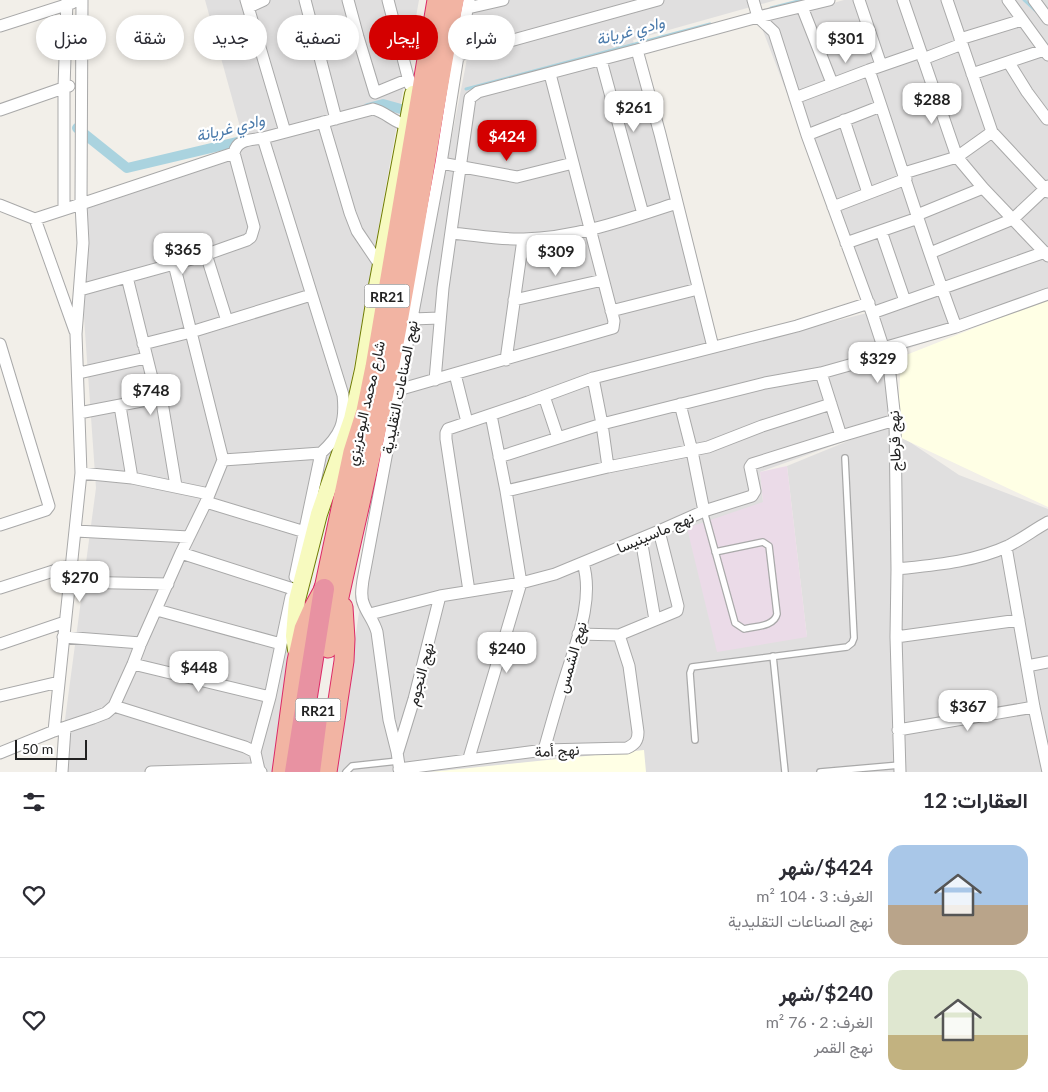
<!DOCTYPE html>
<html lang="ar">
<meta charset="utf-8">
<style>
:root{--surface:#fff;--page:#f2f2f3;--text:#2b2b33;--muted:#7c7c81;--line:#e1e1e2;--accent:#d40000}
body{margin:0;font-family:Lato,Vazirmatn,sans-serif;background:var(--page);color:var(--text);direction:rtl;height:100vh;display:flex;flex-direction:column;font-size:19px;white-space:nowrap}
*{box-sizing:border-box;margin:0}
p{font-size:16px;color:var(--muted)}
.icon{flex:none;width:28px;height:28px;fill:none;stroke:currentColor;stroke-width:2;stroke-linecap:round;stroke-linejoin:round}
.map{position:relative;height:772px;overflow:hidden;direction:ltr}
.side{display:flex;flex-direction:column;background:var(--surface);flex:1}
.side>*{flex:none}
.hud{position:absolute;left:15px;top:15px;width:500px;height:45px;direction:rtl;display:flex;gap:10px}
.scale{position:absolute;left:15px;bottom:12px;width:72px;box-sizing:border-box;padding-left:5px;border:2px solid #222;border-top:0;font-size:14px;line-height:18px;white-space:nowrap;color:#222;-webkit-text-stroke:4px #fff;paint-order:stroke}
.price{position:absolute;translate:-50% -42px;padding:0 11px;border-radius:10px;background:#fff;color:#222;font-size:16px;line-height:32px;filter:drop-shadow(0 1px 2px #0008)}
.price::after{content:'';position:absolute;left:50%;top:30px;width:15px;height:11px;margin-left:-8px;background:inherit;clip-path:polygon(0 0,100% 0,50% 100%)}
.price.current{background:var(--accent);color:#fff}
ul{padding:0;list-style:none}
li{display:flex;align-items:center;gap:15px;height:125px;padding:0 20px}
li+li{border-top:1px solid var(--line)}
li span{display:grid;place-items:center;flex:none;width:140px;height:100px;border-radius:15px;color:#555}
li>.icon{margin-inline-start:auto}
span .icon{width:60px;height:60px;fill:#fffc;stroke-width:1}
li b{font-size:21px}
h2{display:flex;justify-content:space-between;align-items:center;height:60px;padding:0 20px;font-size:21px}
.tag{padding:0 18px;border-radius:22px;background:var(--surface);box-shadow:0 2px 8px #0003;font-size:18px;line-height:45px}
.tag.current{background:var(--accent);color:#fff}
.map>svg:first-child{display:block}
.residential{fill:#e0dfdf;fill-rule:evenodd}
.industrial{fill:#ebdbe8}
.education{fill:#ffffe5}
.lines{fill:none;stroke-linecap:round;stroke-linejoin:round}
.stream{stroke:#aad3df;stroke-width:3}
.canal{stroke:#aad3df;stroke-width:10}
.service-casing{stroke:#a9a9a9;stroke-width:8}
.minor-casing{stroke:#a9a9a9;stroke-width:13}
.secondary-casing{stroke:#707d05;stroke-width:18}
.trunk-casing{stroke:#dc2a67;stroke-width:21}
.motorway-casing{stroke:#dc2a67;stroke-width:22}
.service{stroke:#fff;stroke-width:5.5}
.minor{stroke:#fff;stroke-width:11}
.secondary{stroke:#f7fabf;stroke-width:16}
.trunk{stroke:#f2b4a3;stroke-width:19}
.motorway{stroke:#e892a2;stroke-width:20}
.labels{text-anchor:middle;dominant-baseline:central;stroke-width:4.5;stroke-linejoin:round;paint-order:stroke}
.shield{fill:#fff;stroke:#646464;stroke-width:1}
.shield-label{font-size:14px;font-weight:bold;fill:#222}
.street-label{font-size:15px;fill:#222;stroke:#fff}
.water-label{font-size:16px;font-style:italic;fill:#4a7aab;stroke:#fff}
</style>
<div class="map">
<svg width="1048" height="772" viewBox="0 0 1048 772">
<rect width="100%" height="100%" fill="#f2efe9"/>
<!-- residential -->
<path class="residential" d="M 205,0 L 419,0 L 338,456 L 284,698 L 273,772 L 58,772 L 96,488 L 76,204 L 245,145 Z
M 474,0 L 776,0 L 633,40 L 710,353 L 871,312 L 760,23 L 844,0 L 1048,0 L 1048,298 L 896,353 L 886,426 L 959,475 L 1048,509 L 1048,772 L 336,772 L 359,612 L 466,64 ZM 865,434 L 787,466 L 807,637 L 763,502 L 760,472 Z"/>
<!-- industrial -->
<path class="industrial" d="M 787,466 L 807,637 L 717,652 L 687,528 L 763,502 L 760,472 Z"/>
<!-- education -->
<path class="education" d="M 1048,299 L 1048,507 L 897,436 L 901,357 Z
M 644,750 L 646,772 L 431,772 Z"/>
<g class="lines">
<!-- stream -->
<path class="stream" d="M 1024,0 L 1038,13
M 771,8 L 802,0
M 466,89 L 710,24"/>
<!-- canal -->
<path class="canal" d="M 368,108 L 383,104 L 401,109
M 77,128 L 127,168 L 245,140"/>
<defs>
<path id="service" d="M 704,511 L 735,623 L 744,629 C 755,626 774,627 777,614 L 769,546 L 763,542 L 715,552
M 773,656 L 785,772
M 695,740 L 690,673 L 692,667 L 847,647 L 852,643 L 854,638 L 845,458
M 346,772 L 352,766 L 398,761
M 820,772 L 900,765"/>
<path id="minor" d="M 246,0 L 285,132
M 305,0 L 336,119
M 348,0 L 358,37 L 375,93 L 409,79
M 388,0 L 410,85
M 753,0 L 758,17 L 774,32 L 807,135 L 872,313 L 889,365 L 895,420 L 897,569 L 896,637 L 900,772
M 859,0 L 881,65
M 903,0 L 957,157 L 983,188 L 1048,256
M 947,0 L 992,132 L 1048,192
M 1008,0 L 1048,55
M 1034,0 L 1048,19
M 249,7 L 264,0
M 802,7 L 832,83
M 468,8 L 503,0
M 0,26 L 72,3
M 960,39 L 1022,20
M 637,50 L 758,17 L 829,0
M 921,52 L 869,70 C 898,155 924,242 956,327
M 452,57 L 658,0
M 923,59 L 962,44
M 601,60 L 643,214
M 1009,63 L 1027,92 L 1047,119
M 972,74 L 1044,50
M 795,98 L 869,70
M 0,110 L 69,86
M 844,120 L 868,193
M 323,122 L 350,213 L 357,231 L 382,268
M 807,135 L 881,106
M 263,138 L 373,109 C 386,112 393,122 406,125
M 234,153 C 237,139 251,140 263,138 L 343,395 C 346,422 341,435 321,453 L 295,577
M 441,163 L 517,177 L 573,163
M 904,173 L 957,157 L 992,132
M 0,205 L 35,219 L 81,204 L 82,0
M 833,207 L 906,179
M 64,209 L 64,87 L 67,0
M 917,215 L 983,188
M 35,219 L 75,331
M 881,231 L 905,301
M 452,233 C 475,235 500,240 524,239 C 576,238 628,219 677,203
M 846,243 L 918,218
M 930,253 L 1013,219 L 1048,186
M 206,254 L 227,321
M 174,264 L 223,460
M 127,277 L 157,398
M 514,300 L 603,280
M 611,311 L 698,289
M 872,313 L 1045,252
M 412,319 L 440,318
M 0,344 L 49,506 L 46,510 L 0,525
M 143,344 L 191,332 L 311,295
M 883,348 L 956,327 L 1048,294
M 506,360 L 523,239
M 79,373 L 146,358
M 455,374 L 467,422
M 435,380 L 443,288 L 470,98 L 478,92 L 637,50 L 660,134 L 713,347
M 398,390 L 613,328 L 614,321 L 550,74
M 544,396 L 558,438
M 680,404 L 692,451 L 704,511
M 120,406 L 132,478
M 79,413 L 157,398 L 162,402 L 176,486
M 841,436 L 895,420
M 499,457 L 602,424 L 593,378
M 608,467 L 708,447 L 762,426 L 831,404
M 81,473 L 132,478 L 209,494
M 506,491 L 608,467 L 602,424 L 765,383 L 821,373 L 885,355
M 206,502 L 305,532
M 76,531 L 189,537
M 641,539 L 655,620
M 1006,547 L 1034,707 L 1048,772
M 181,553 L 293,589
M 897,569 C 934,565 974,562 1008,546 C 1022,539 1035,529 1048,522
M 69,582 L 168,584
M 0,588 L 72,565
M 469,591 L 446,439 L 446,433 L 448,429 L 528,402 L 593,378 L 797,326 L 869,303
M 157,610 L 281,644
M 370,614 L 440,596 L 521,583 L 555,574 L 659,531 L 704,511 L 752,496 L 755,491 L 750,467 L 752,464 L 841,436 L 821,373
M 619,635 L 677,611 L 678,606 L 659,531
M 63,637 L 141,643
M 896,637 L 1019,620
M 0,644 L 65,622
M 133,664 L 270,697
M 1027,666 L 1048,662
M 0,696 L 59,682
M 114,706 L 245,747 L 255,752 L 259,770
M 898,730 L 1034,707
M 54,731 L 81,473 L 76,334 L 83,243 L 81,204 L 234,153 L 254,227 L 251,237 L 247,240 L 199,257 L 80,290
M 544,750 C 551,725 558,700 566,675 C 577,640 594,599 583,563
M 398,751 L 414,699 L 440,596
M 255,752 L 270,697 L 291,597
M 0,753 L 54,731 L 93,718 L 106,713 L 114,706 L 133,664 L 141,643 L 181,553 L 206,502 L 223,460 L 321,453
M 469,758 L 521,583 L 506,491 L 491,415
M 399,769 L 544,750 L 627,748 C 635,744 638,741 638,732 L 629,666 L 619,635 L 578,634
M 62,772 L 65,728
M 151,772 L 251,769 L 259,770 L 261,772
M 400,772 L 397,752 L 389,720 L 377,632 C 374,621 368,615 364,605 C 360,597 362,588 363,580 L 441,163 L 458,56 L 469,0"/>
<path id="secondary" d="M 296,650 L 294,636 L 297,600 L 319,514 L 352,419 L 363,370 L 376,291 L 413,94"/>
<path id="trunk" d="M 328,648 C 351,538 379,428 399,316 C 418,211 434,105 454,0
M 282,772 L 297,661 L 304,629 L 313,609 L 324,589 L 353,452 L 366,411 L 375,367 L 437,0
M 327,772 L 344,661 L 345,639 L 343,607"/>
<path id="motorway" d="M 295,772 L 324,589
M 310,772 L 318,710"/>
</defs>
<!-- service casing -->
<use href="#service" class="service-casing"/>
<!-- minor casing -->
<use href="#minor" class="minor-casing"/>
<!-- secondary casing -->
<use href="#secondary" class="secondary-casing"/>
<!-- trunk casing -->
<use href="#trunk" class="trunk-casing"/>
<!-- motorway casing -->
<use href="#motorway" class="motorway-casing"/>
<!-- service -->
<use href="#service" class="service"/>
<!-- minor -->
<use href="#minor" class="minor"/>
<!-- secondary -->
<use href="#secondary" class="secondary"/>
<!-- trunk -->
<use href="#trunk" class="trunk"/>
<!-- motorway -->
<use href="#motorway" class="motorway"/>
</g>
<g class="labels">
<!-- shield labels -->
<g class="shield">
<rect x="364.5" y="284.5" width="45" height="23" rx="4"/>
<rect x="295.5" y="698.5" width="45" height="23" rx="4"/>
</g>
<g class="shield-label">
<text x="387" y="296">RR21</text>
<text x="318" y="710">RR21</text>
</g>
<!-- street labels -->
<g class="street-label">
<text transform="translate(399 387) rotate(-79)">نهج الصناعات التقليدية</text>
<text transform="translate(365 403) rotate(-77)">شارع محمد البوعزيزي</text>
<text transform="translate(894 441) rotate(-92)">نهج قرطاج</text>
<text transform="translate(655 532) rotate(-23)">نهج ماسينيسا</text>
<text transform="translate(571 657) rotate(-74)">نهج الشمس</text>
<text transform="translate(420 674) rotate(-75)">نهج النجوم</text>
<text transform="translate(557 750) rotate(-3)">نهج أمة</text>
</g>
<!-- water labels -->
<g class="water-label">
<text transform="translate(630 30) rotate(-15)">وادي غريانة</text>
<text transform="translate(230 127) rotate(-14)">وادي غريانة</text>
</g>
</g>
</svg>
<div class="scale">50 m</div>
<b class="price" style="left:846px;top:64px">$301</b>
<b class="price" style="left:932px;top:125px">$288</b>
<b class="price" style="left:634px;top:133px">$261</b>
<b class="price current" style="left:507px;top:162px">$424</b>
<b class="price" style="left:183px;top:275px">$365</b>
<b class="price" style="left:556px;top:277px">$309</b>
<b class="price" style="left:878px;top:384px">$329</b>
<b class="price" style="left:151px;top:416px">$748</b>
<b class="price" style="left:80px;top:603px">$270</b>
<b class="price" style="left:507px;top:674px">$240</b>
<b class="price" style="left:199px;top:693px">$448</b>
<b class="price" style="left:968px;top:732px">$367</b>
<div class="hud">
<a class="tag">شراء</a>
<a class="tag current">إيجار</a>
<a class="tag">تصفية</a>
<a class="tag">جديد</a>
<a class="tag">شقة</a>
<a class="tag">منزل</a>
</div>
</div>
<section class="side">
<h2>العقارات: 12<svg class="icon" aria-label="filters" viewBox="0 0 24 24"><path d="M4 7h16M4 17h16"/><circle cx="9" cy="7" r="2"/><circle cx="15" cy="17" r="2"/></svg></h2>
<ul>
<li><span style="background:linear-gradient(#a9c7e8 60%,#b9a48a 0)"><svg class="icon" aria-label="home" viewBox="0 0 24 24"><path d="M3 11l9-7 9 7M6 9v11h12V9"/></svg></span><div><b>$424/شهر</b><p>الغرف: 3 · 104 m²</p><p>نهج الصناعات التقليدية</p></div><svg class="icon" aria-label="heart" viewBox="0 0 24 24"><path d="M12 20l-8-8c-3-5 5-10 8-4 3-6 11-1 8 4z"/></svg></li>
<li><span style="background:linear-gradient(#dfe7d0 65%,#c2b280 0)"><svg class="icon" aria-label="home" viewBox="0 0 24 24"><path d="M3 11l9-7 9 7M6 9v11h12V9"/></svg></span><div><b>$240/شهر</b><p>الغرف: 2 · 76 m²</p><p>نهج القمر</p></div><svg class="icon" aria-label="heart" viewBox="0 0 24 24"><path d="M12 20l-8-8c-3-5 5-10 8-4 3-6 11-1 8 4z"/></svg></li>
</ul>
</section>
